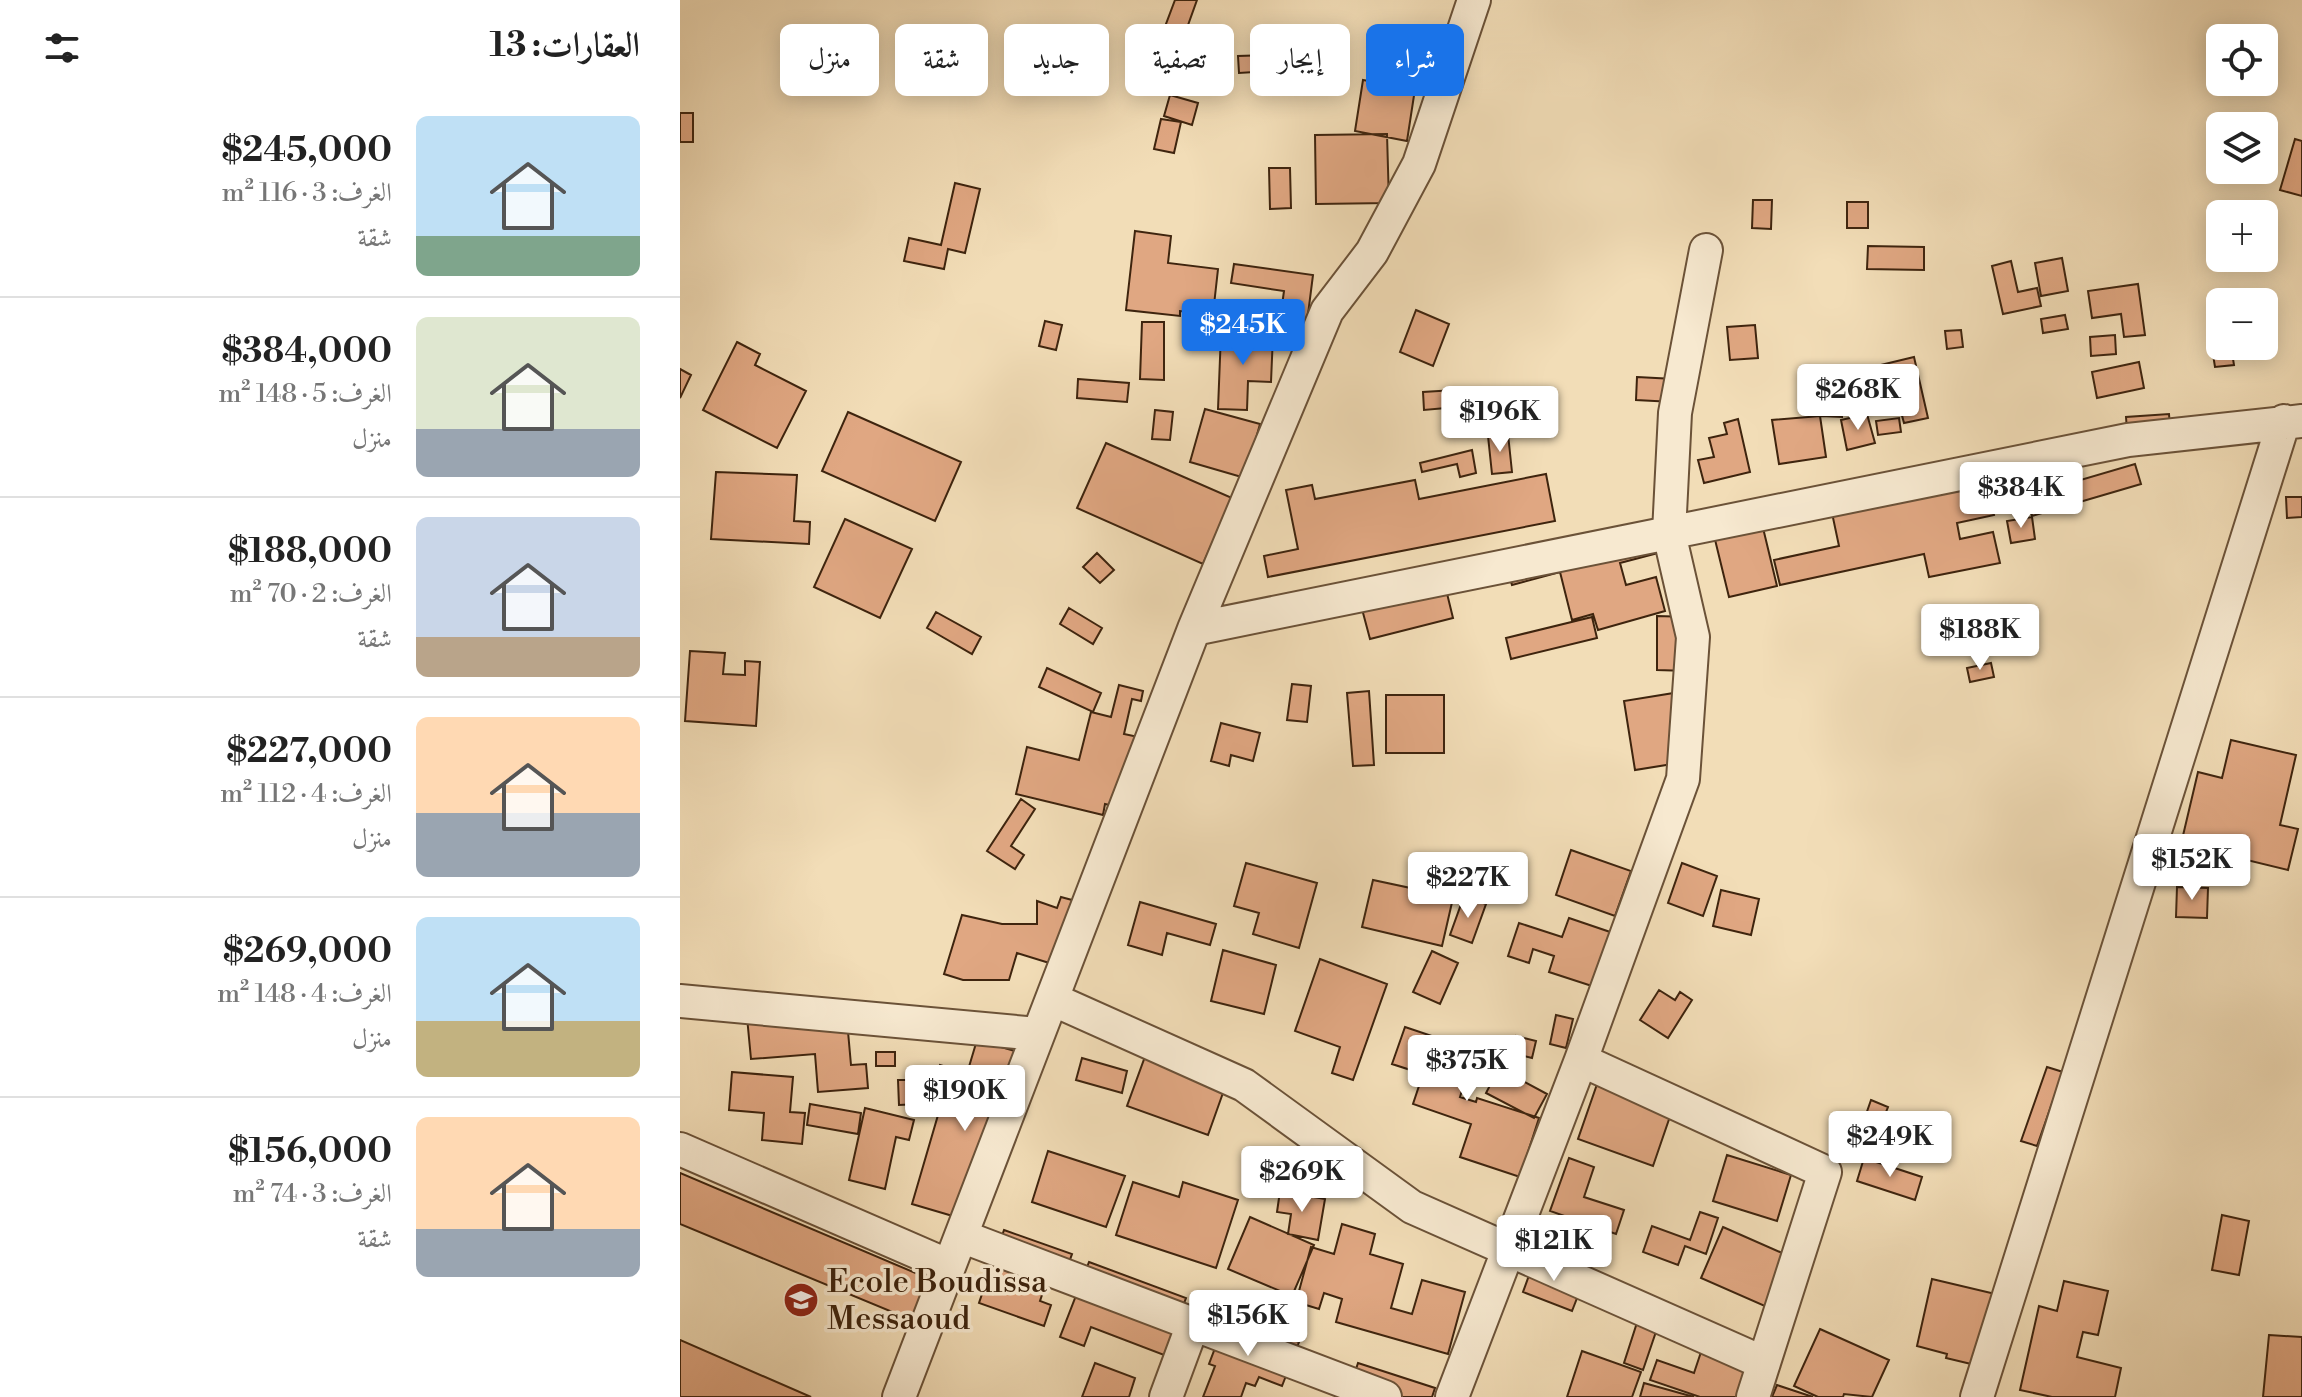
<!DOCTYPE html>
<html lang="ar">
<meta charset="utf-8">
<style>
:root{--surface:#fff;--page:#f6f6f6;--text:#222;--muted:#767676;--line:#e0e0e0;--accent:#1a73e8}
body{margin:0;font-family:"Libre Bodoni",Amiri,serif;background:var(--page);color:var(--text);direction:rtl;height:100vh;display:flex;flex-direction:column;font-size:30px;white-space:nowrap}
*{box-sizing:border-box;margin:0}
p{font-size:26px;color:var(--muted)}
.icon{flex:none;width:44px;height:44px;fill:none;stroke:currentColor;stroke-width:2;stroke-linecap:round;stroke-linejoin:round}
.map{position:relative;flex:1;overflow:hidden;direction:ltr}
.panel{display:flex;flex-direction:column;background:var(--surface);width:680px}
.panel>*{flex:none}
.guide{position:absolute;left:24px;top:24px;width:760px;height:72px;direction:rtl;display:flex;gap:16px}
.fabs{position:absolute;left:1526px;top:24px;display:grid;gap:16px}
.fabs a{display:grid;place-items:center;width:72px;height:72px;border-radius:12px;background:var(--surface);box-shadow:0 4px 20px #0003;font-size:40px}
.price{position:absolute;translate:-50% -68px;padding:0 18px;border-radius:8px;background:#fff;color:#222;font-size:26px;line-height:52px;filter:drop-shadow(0 2px 4px #0008)}
.price::after{content:'';position:absolute;left:50%;top:48px;width:24px;height:18px;margin-left:-12px;background:inherit;clip-path:polygon(0 0,100% 0,50% 100%)}
.price.current{background:var(--accent);color:#fff}
ul{padding:0;list-style:none}
li{display:flex;align-items:center;gap:24px;height:200px;padding:0 40px}
li+li{border-top:2px solid var(--line)}
li span{display:grid;place-items:center;flex:none;width:224px;height:160px;border-radius:12px;color:#555}
li>.icon{margin-inline-start:auto}
span .icon{width:96px;height:96px;fill:#fffc;stroke-width:1}
li b{font-size:34px}
h2{display:flex;justify-content:space-between;align-items:center;height:96px;padding:0 40px;font-size:34px}
.pill{padding:0 28px;border-radius:12px;background:var(--surface);box-shadow:0 4px 20px #0003;font-size:28px;line-height:72px}
.pill.current{background:var(--accent);color:#fff}
main{display:flex;flex:1;min-height:0}
.map>svg:first-child{display:block}
.building{fill:#e0a782;stroke:#3e240e;stroke-width:2}
.lines{fill:none;stroke-linecap:round;stroke-linejoin:round}
.street-casing{stroke:#6b5238;stroke-width:36}
.street{stroke:#f7e9d0;stroke-width:32}
.labels{text-anchor:middle;dominant-baseline:central;stroke-width:7;stroke-linejoin:round;paint-order:stroke}
.poi-label{font-size:32px;fill:#3e240e;stroke:#f7e9d0;text-anchor:start}
</style>
<main>
<div class="map">
<svg width="1622" height="1397" viewBox="0 0 1622 1397">
<rect width="100%" height="100%" fill="#f2ddb7"/>
<filter id="stains"><feTurbulence type="fractalNoise" baseFrequency=".0025" numOctaves="4"/><feColorMatrix values="0 0 0 0 .2 0 0 0 0 .09 0 0 0 0 .02 0 0 0 .5 -.17"/></filter>
<radialGradient id="worn" r=".72"><stop offset=".6" stop-color="#630" stop-opacity="0"/><stop offset="1" stop-color="#630" stop-opacity=".3"/></radialGradient>
<!-- building -->
<path class="building" d="M 495,0 L 517,0 L 503,39 L 483,32 Z
M 233,31 L 279,46 L 266,87 L 220,73 Z
M 467,48 L 503,63 L 492,90 L 456,76 Z
M 589,55 L 590,71 L 559,73 L 558,56 Z
M 683,80 L 735,89 L 727,141 L 675,131 Z
M 490,95 L 518,103 L 512,125 L 484,116 Z
M 0,113 L 13,113 L 13,142 L 0,142 Z
M 481,119 L 501,122 L 494,153 L 474,149 Z
M 707,134 L 709,203 L 636,204 L 635,135 Z
M 1615,139 L 1622,141 L 1622,196 L 1600,190 Z
M 589,168 L 610,168 L 611,208 L 590,209 Z
M 275,183 L 300,189 L 285,253 L 268,249 L 264,269 L 224,261 L 229,238 L 261,245 Z
M 1073,200 L 1092,200 L 1091,229 L 1072,228 Z
M 1167,202 L 1188,202 L 1188,228 L 1167,228 Z
M 455,231 L 491,236 L 488,263 L 538,269 L 533,314 L 500,311 L 500,316 L 446,310 Z
M 1188,246 L 1244,247 L 1244,270 L 1187,269 Z
M 1382,258 L 1388,291 L 1361,296 L 1355,263 Z
M 1331,261 L 1338,292 L 1357,288 L 1361,306 L 1323,314 L 1312,266 Z
M 554,264 L 633,275 L 626,330 L 599,327 L 604,291 L 551,283 Z
M 1458,284 L 1465,335 L 1444,337 L 1441,314 L 1412,318 L 1408,291 Z
M 1584,305 L 1594,305 L 1595,325 L 1584,325 Z
M 736,310 L 769,324 L 753,366 L 720,352 Z
M 1385,315 L 1388,329 L 1363,333 L 1361,319 Z
M 365,321 L 382,325 L 376,350 L 359,346 Z
M 1540,321 L 1540,346 L 1551,346 L 1554,365 L 1535,367 L 1528,323 Z
M 462,322 L 484,322 L 484,380 L 460,379 Z
M 1075,325 L 1078,358 L 1050,360 L 1047,327 Z
M 1281,330 L 1283,347 L 1267,349 L 1265,331 Z
M 541,333 L 593,335 L 591,382 L 568,381 L 567,410 L 538,409 Z
M 1435,335 L 1436,354 L 1411,356 L 1410,337 Z
M 57,342 L 80,354 L 75,365 L 126,391 L 97,448 L 23,410 Z
M 1234,357 L 1248,418 L 1224,423 L 1220,408 L 1194,414 L 1184,369 Z
M 1459,362 L 1464,388 L 1417,398 L 1412,372 Z
M 0,369 L 11,375 L 0,398 Z
M 957,377 L 994,379 L 993,402 L 956,400 Z
M 398,379 L 449,383 L 447,402 L 397,398 Z
M 775,390 L 777,407 L 744,410 L 743,392 Z
M 1143,397 L 1162,397 L 1162,417 L 1142,416 Z
M 525,409 L 580,424 L 565,478 L 510,462 Z
M 475,410 L 493,412 L 490,440 L 472,439 Z
M 168,412 L 281,462 L 255,521 L 142,471 Z
M 1187,414 L 1195,443 L 1167,450 L 1161,420 Z
M 1489,414 L 1491,440 L 1448,444 L 1446,417 Z
M 1140,416 L 1146,457 L 1099,464 L 1092,420 Z
M 1219,418 L 1221,432 L 1198,435 L 1196,421 Z
M 1058,419 L 1070,472 L 1024,483 L 1018,460 L 1034,457 L 1029,438 L 1047,434 L 1044,423 Z
M 828,434 L 832,472 L 812,474 L 808,436 Z
M 426,443 L 552,498 L 523,564 L 397,508 Z
M 792,450 L 796,473 L 780,477 L 777,464 L 742,472 L 740,463 Z
M 1302,460 L 1314,515 L 1277,523 L 1280,539 L 1313,532 L 1320,563 L 1249,577 L 1244,554 L 1100,585 L 1094,560 L 1159,546 L 1152,513 Z
M 1455,464 L 1461,484 L 1352,516 L 1346,496 Z
M 36,472 L 117,475 L 114,521 L 130,522 L 129,544 L 31,539 Z
M 866,474 L 875,521 L 588,577 L 584,556 L 618,549 L 606,490 L 632,485 L 635,499 L 735,480 L 739,499 Z
M 1606,497 L 1622,497 L 1622,517 L 1607,518 Z
M 1077,503 L 1097,586 L 1049,597 L 1029,515 Z
M 1352,517 L 1355,539 L 1331,543 L 1327,521 Z
M 165,519 L 232,549 L 200,618 L 134,587 Z
M 971,526 L 978,553 L 940,563 L 946,585 L 976,577 L 985,611 L 918,630 L 913,614 L 892,620 L 880,572 L 832,585 L 826,566 Z
M 417,553 L 434,570 L 420,583 L 403,567 Z
M 762,573 L 773,618 L 690,639 L 678,594 Z
M 389,608 L 422,628 L 413,644 L 380,624 Z
M 256,612 L 301,637 L 292,654 L 247,628 Z
M 977,616 L 1009,617 L 1008,671 L 977,670 Z
M 912,617 L 917,638 L 831,659 L 826,638 Z
M 10,651 L 45,653 L 43,674 L 65,675 L 65,661 L 80,662 L 76,726 L 5,721 Z
M 1311,663 L 1314,677 L 1290,682 L 1287,668 Z
M 367,668 L 421,693 L 413,712 L 359,687 Z
M 612,684 L 631,686 L 627,722 L 607,720 Z
M 439,685 L 463,691 L 461,701 L 452,699 L 444,734 L 463,738 L 446,809 L 425,804 L 423,815 L 336,794 L 347,747 L 399,760 L 411,712 L 431,717 Z
M 689,691 L 694,765 L 673,766 L 667,693 Z
M 1000,692 L 1011,761 L 955,770 L 944,701 Z
M 706,695 L 764,695 L 764,753 L 706,753 Z
M 541,723 L 580,733 L 573,761 L 551,755 L 549,766 L 531,761 Z
M 1551,740 L 1616,755 L 1600,825 L 1618,829 L 1608,870 L 1501,844 L 1518,772 L 1542,778 Z
M 341,799 L 355,809 L 331,846 L 344,855 L 335,869 L 307,851 Z
M 891,850 L 951,871 L 935,916 L 876,895 Z
M 792,862 L 815,867 L 807,900 L 784,894 Z
M 566,863 L 637,883 L 619,948 L 573,934 L 579,913 L 554,906 Z
M 1002,863 L 1037,876 L 1023,916 L 988,903 Z
M 743,878 L 776,885 L 762,946 L 682,927 L 693,880 L 740,890 Z
M 1497,887 L 1528,888 L 1527,918 L 1496,917 Z
M 1041,890 L 1079,899 L 1071,935 L 1033,926 Z
M 784,896 L 806,904 L 792,943 L 770,935 Z
M 381,897 L 403,903 L 379,966 L 337,953 L 329,980 L 283,980 L 264,974 L 282,915 L 322,924 L 357,924 L 357,901 L 377,908 Z
M 460,902 L 536,924 L 530,945 L 487,933 L 482,955 L 448,945 Z
M 889,918 L 936,934 L 918,988 L 869,972 L 874,956 L 853,949 L 849,963 L 828,956 L 839,923 L 882,937 Z
M 543,950 L 596,965 L 584,1014 L 531,1001 Z
M 752,951 L 778,963 L 760,1004 L 733,992 Z
M 640,959 L 707,984 L 673,1080 L 652,1073 L 660,1047 L 615,1031 Z
M 979,990 L 995,1000 L 1000,992 L 1012,1000 L 988,1038 L 960,1020 Z
M 166,1009 L 171,1065 L 186,1064 L 188,1088 L 138,1092 L 135,1054 L 71,1059 L 67,1017 Z
M 876,1015 L 893,1019 L 886,1048 L 870,1044 Z
M 725,1027 L 764,1040 L 761,1048 L 812,1064 L 807,1078 L 788,1071 L 780,1097 L 796,1102 L 797,1098 L 859,1118 L 840,1177 L 780,1157 L 791,1124 L 733,1104 L 743,1074 L 712,1064 Z
M 474,1032 L 549,1076 L 528,1135 L 447,1106 Z
M 836,1036 L 856,1041 L 852,1058 L 832,1053 Z
M 297,1040 L 342,1053 L 293,1222 L 232,1204 L 258,1115 L 247,1111 L 260,1065 L 296,1076 L 286,1109 L 301,1113 L 312,1078 L 288,1070 Z
M 196,1052 L 215,1052 L 215,1066 L 196,1066 Z
M 402,1058 L 447,1071 L 442,1093 L 396,1080 Z
M 923,1067 L 998,1093 L 973,1166 L 898,1139 Z
M 1367,1067 L 1383,1072 L 1357,1146 L 1341,1141 Z
M 819,1068 L 867,1094 L 854,1118 L 806,1093 Z
M 52,1072 L 113,1077 L 110,1112 L 125,1113 L 122,1144 L 82,1140 L 84,1113 L 49,1110 Z
M 218,1080 L 239,1080 L 240,1104 L 219,1105 Z
M 1191,1100 L 1208,1107 L 1198,1132 L 1182,1126 Z
M 130,1104 L 181,1113 L 178,1134 L 127,1125 Z
M 185,1108 L 234,1120 L 229,1140 L 216,1137 L 205,1189 L 169,1180 Z
M 368,1151 L 445,1176 L 426,1227 L 352,1202 Z
M 1047,1155 L 1111,1175 L 1097,1221 L 1033,1201 Z
M 889,1158 L 914,1167 L 904,1197 L 944,1210 L 936,1234 L 870,1211 Z
M 1184,1158 L 1242,1177 L 1235,1200 L 1177,1181 Z
M 0,1173 L 252,1280 L 234,1321 L 0,1224 Z
M 453,1182 L 499,1197 L 503,1182 L 558,1200 L 536,1268 L 436,1235 Z
M 600,1191 L 645,1199 L 638,1240 L 608,1234 L 611,1214 L 597,1212 Z
M 1020,1212 L 1038,1218 L 1026,1254 L 1005,1246 L 998,1265 L 963,1252 L 972,1226 L 1010,1240 Z
M 1542,1215 L 1569,1221 L 1559,1275 L 1532,1270 Z
M 570,1217 L 634,1245 L 612,1296 L 548,1269 Z
M 662,1224 L 695,1234 L 690,1254 L 723,1264 L 711,1308 L 732,1314 L 742,1280 L 785,1292 L 768,1354 L 656,1322 L 662,1299 L 644,1293 L 639,1309 L 616,1302 L 631,1247 L 654,1254 Z
M 1043,1227 L 1109,1256 L 1087,1307 L 1021,1278 Z
M 324,1230 L 392,1254 L 383,1279 L 369,1274 L 360,1301 L 371,1305 L 364,1326 L 299,1303 Z
M 856,1256 L 906,1275 L 892,1311 L 843,1292 Z
M 409,1262 L 506,1298 L 484,1355 L 411,1327 L 404,1346 L 380,1337 Z
M 1252,1279 L 1328,1297 L 1312,1369 L 1266,1358 L 1267,1354 L 1237,1346 Z
M 1384,1281 L 1428,1291 L 1418,1335 L 1403,1332 L 1397,1357 L 1441,1368 L 1435,1397 L 1372,1397 L 1340,1390 L 1359,1306 L 1377,1311 Z
M 963,1304 L 983,1311 L 963,1370 L 944,1363 Z
M 548,1314 L 619,1342 L 602,1386 L 579,1377 L 575,1386 L 566,1383 L 561,1397 L 523,1397 L 535,1366 L 529,1364 Z
M 1140,1329 L 1209,1360 L 1192,1397 L 1164,1394 L 1163,1397 L 1138,1397 L 1114,1386 Z
M 1589,1335 L 1622,1337 L 1622,1397 L 1583,1397 Z
M 0,1340 L 131,1397 L 0,1397 Z
M 1025,1340 L 1071,1356 L 1058,1397 L 1020,1397 L 970,1380 L 977,1360 L 1014,1373 Z
M 902,1351 L 961,1372 L 952,1397 L 887,1397 Z
M 415,1363 L 455,1378 L 449,1397 L 402,1397 Z
M 678,1363 L 755,1388 L 752,1397 L 667,1397 Z
M 964,1383 L 1014,1397 L 960,1397 Z
M 1097,1385 L 1133,1397 L 1092,1397 Z"/>
<g class="lines">
<defs>
<path id="street" d="M 514,629 L 1448,440 L 1622,421
M 372,999 L 564,1085 L 732,1207 L 1084,1363
M 0,1001 L 358,1034
M 901,1060 L 1145,1172 L 1073,1397
M 0,1149 L 269,1266
M 281,1236 L 705,1397
M 219,1397 L 514,629 L 647,311 L 692,252 L 739,164 L 794,0
M 486,1397 L 513,1324
M 772,1397 L 901,1060 L 1003,779 L 1013,637 L 989,533 L 995,413 L 1026,250
M 1297,1397 L 1604,421"/>
</defs>
<!-- street casing -->
<use href="#street" class="street-casing"/>
<!-- street -->
<use href="#street" class="street"/>
</g>
<!-- icons -->
<defs>
<symbol id="school-disc" viewBox="-11 -11 22 22"><circle r="9.5" fill="#8f2418" stroke="#f7e9d0"/><path d="M0-5L7-2L0 1L-7-2ZM-4 1L0 2.5L4 1V4Q0 6-4 4Z" fill="#fff"/></symbol>
</defs>
<g fill-rule="evenodd">
<use href="#school-disc" x="101" y="1280" width="40" height="40"/>
</g>
<g class="labels">
<!-- poi labels -->
<g class="poi-label">
<text x="147" y="1282">Ecole Boudissa<tspan x="147" dy="37">Messaoud</tspan></text>
</g>
</g>
<rect width="100%" height="100%" filter="url(#stains)"/>
<rect width="100%" height="100%" fill="url(#worn)"/>
</svg>
<div class="fabs">
<a><svg class="icon" aria-label="locate" viewBox="0 0 24 24"><circle cx="12" cy="12" r="6"/><path d="M12 2v4M12 18v4M2 12h4M18 12h4"/></svg></a>
<a><svg class="icon" aria-label="layers" viewBox="0 0 24 24"><path d="M12 4l9 5-9 5-9-5zM3 14l9 5 9-5"/></svg></a>
<a>+</a>
<a>−</a>
</div>
<b class="price current" style="left:563px;top:367px">$245K</b>
<b class="price" style="left:1178px;top:432px">$268K</b>
<b class="price" style="left:820px;top:454px">$196K</b>
<b class="price" style="left:1341px;top:530px">$384K</b>
<b class="price" style="left:1300px;top:672px">$188K</b>
<b class="price" style="left:1512px;top:902px">$152K</b>
<b class="price" style="left:788px;top:920px">$227K</b>
<b class="price" style="left:787px;top:1103px">$375K</b>
<b class="price" style="left:285px;top:1133px">$190K</b>
<b class="price" style="left:1210px;top:1179px">$249K</b>
<b class="price" style="left:622px;top:1214px">$269K</b>
<b class="price" style="left:874px;top:1283px">$121K</b>
<b class="price" style="left:568px;top:1358px">$156K</b>
<div class="guide">
<a class="pill current">شراء</a>
<a class="pill">إيجار</a>
<a class="pill">تصفية</a>
<a class="pill">جديد</a>
<a class="pill">شقة</a>
<a class="pill">منزل</a>
</div>
</div>
<section class="panel">
<h2>العقارات: 13<svg class="icon" aria-label="filters" viewBox="0 0 24 24"><path d="M4 7h16M4 17h16"/><circle cx="9" cy="7" r="2"/><circle cx="15" cy="17" r="2"/></svg></h2>
<ul>
<li><span style="background:linear-gradient(#bfe0f5 75%,#7fa58c 0)"><svg class="icon" aria-label="home" viewBox="0 0 24 24"><path d="M3 11l9-7 9 7M6 9v11h12V9"/></svg></span><div><b>$245,000</b><p>الغرف: 3 · 116 m²</p><p>شقة</p></div></li>
<li><span style="background:linear-gradient(#dfe7d0 70%,#9aa5b1 0)"><svg class="icon" aria-label="home" viewBox="0 0 24 24"><path d="M3 11l9-7 9 7M6 9v11h12V9"/></svg></span><div><b>$384,000</b><p>الغرف: 5 · 148 m²</p><p>منزل</p></div></li>
<li><span style="background:linear-gradient(#c9d6e8 75%,#b9a48a 0)"><svg class="icon" aria-label="home" viewBox="0 0 24 24"><path d="M3 11l9-7 9 7M6 9v11h12V9"/></svg></span><div><b>$188,000</b><p>الغرف: 2 · 70 m²</p><p>شقة</p></div></li>
<li><span style="background:linear-gradient(#ffd9b3 60%,#9aa5b1 0)"><svg class="icon" aria-label="home" viewBox="0 0 24 24"><path d="M3 11l9-7 9 7M6 9v11h12V9"/></svg></span><div><b>$227,000</b><p>الغرف: 4 · 112 m²</p><p>منزل</p></div></li>
<li><span style="background:linear-gradient(#bfe0f5 65%,#c2b280 0)"><svg class="icon" aria-label="home" viewBox="0 0 24 24"><path d="M3 11l9-7 9 7M6 9v11h12V9"/></svg></span><div><b>$269,000</b><p>الغرف: 4 · 148 m²</p><p>منزل</p></div></li>
<li><span style="background:linear-gradient(#ffd9b3 70%,#9aa5b1 0)"><svg class="icon" aria-label="home" viewBox="0 0 24 24"><path d="M3 11l9-7 9 7M6 9v11h12V9"/></svg></span><div><b>$156,000</b><p>الغرف: 3 · 74 m²</p><p>شقة</p></div></li>
</ul>
</section>
</main>
